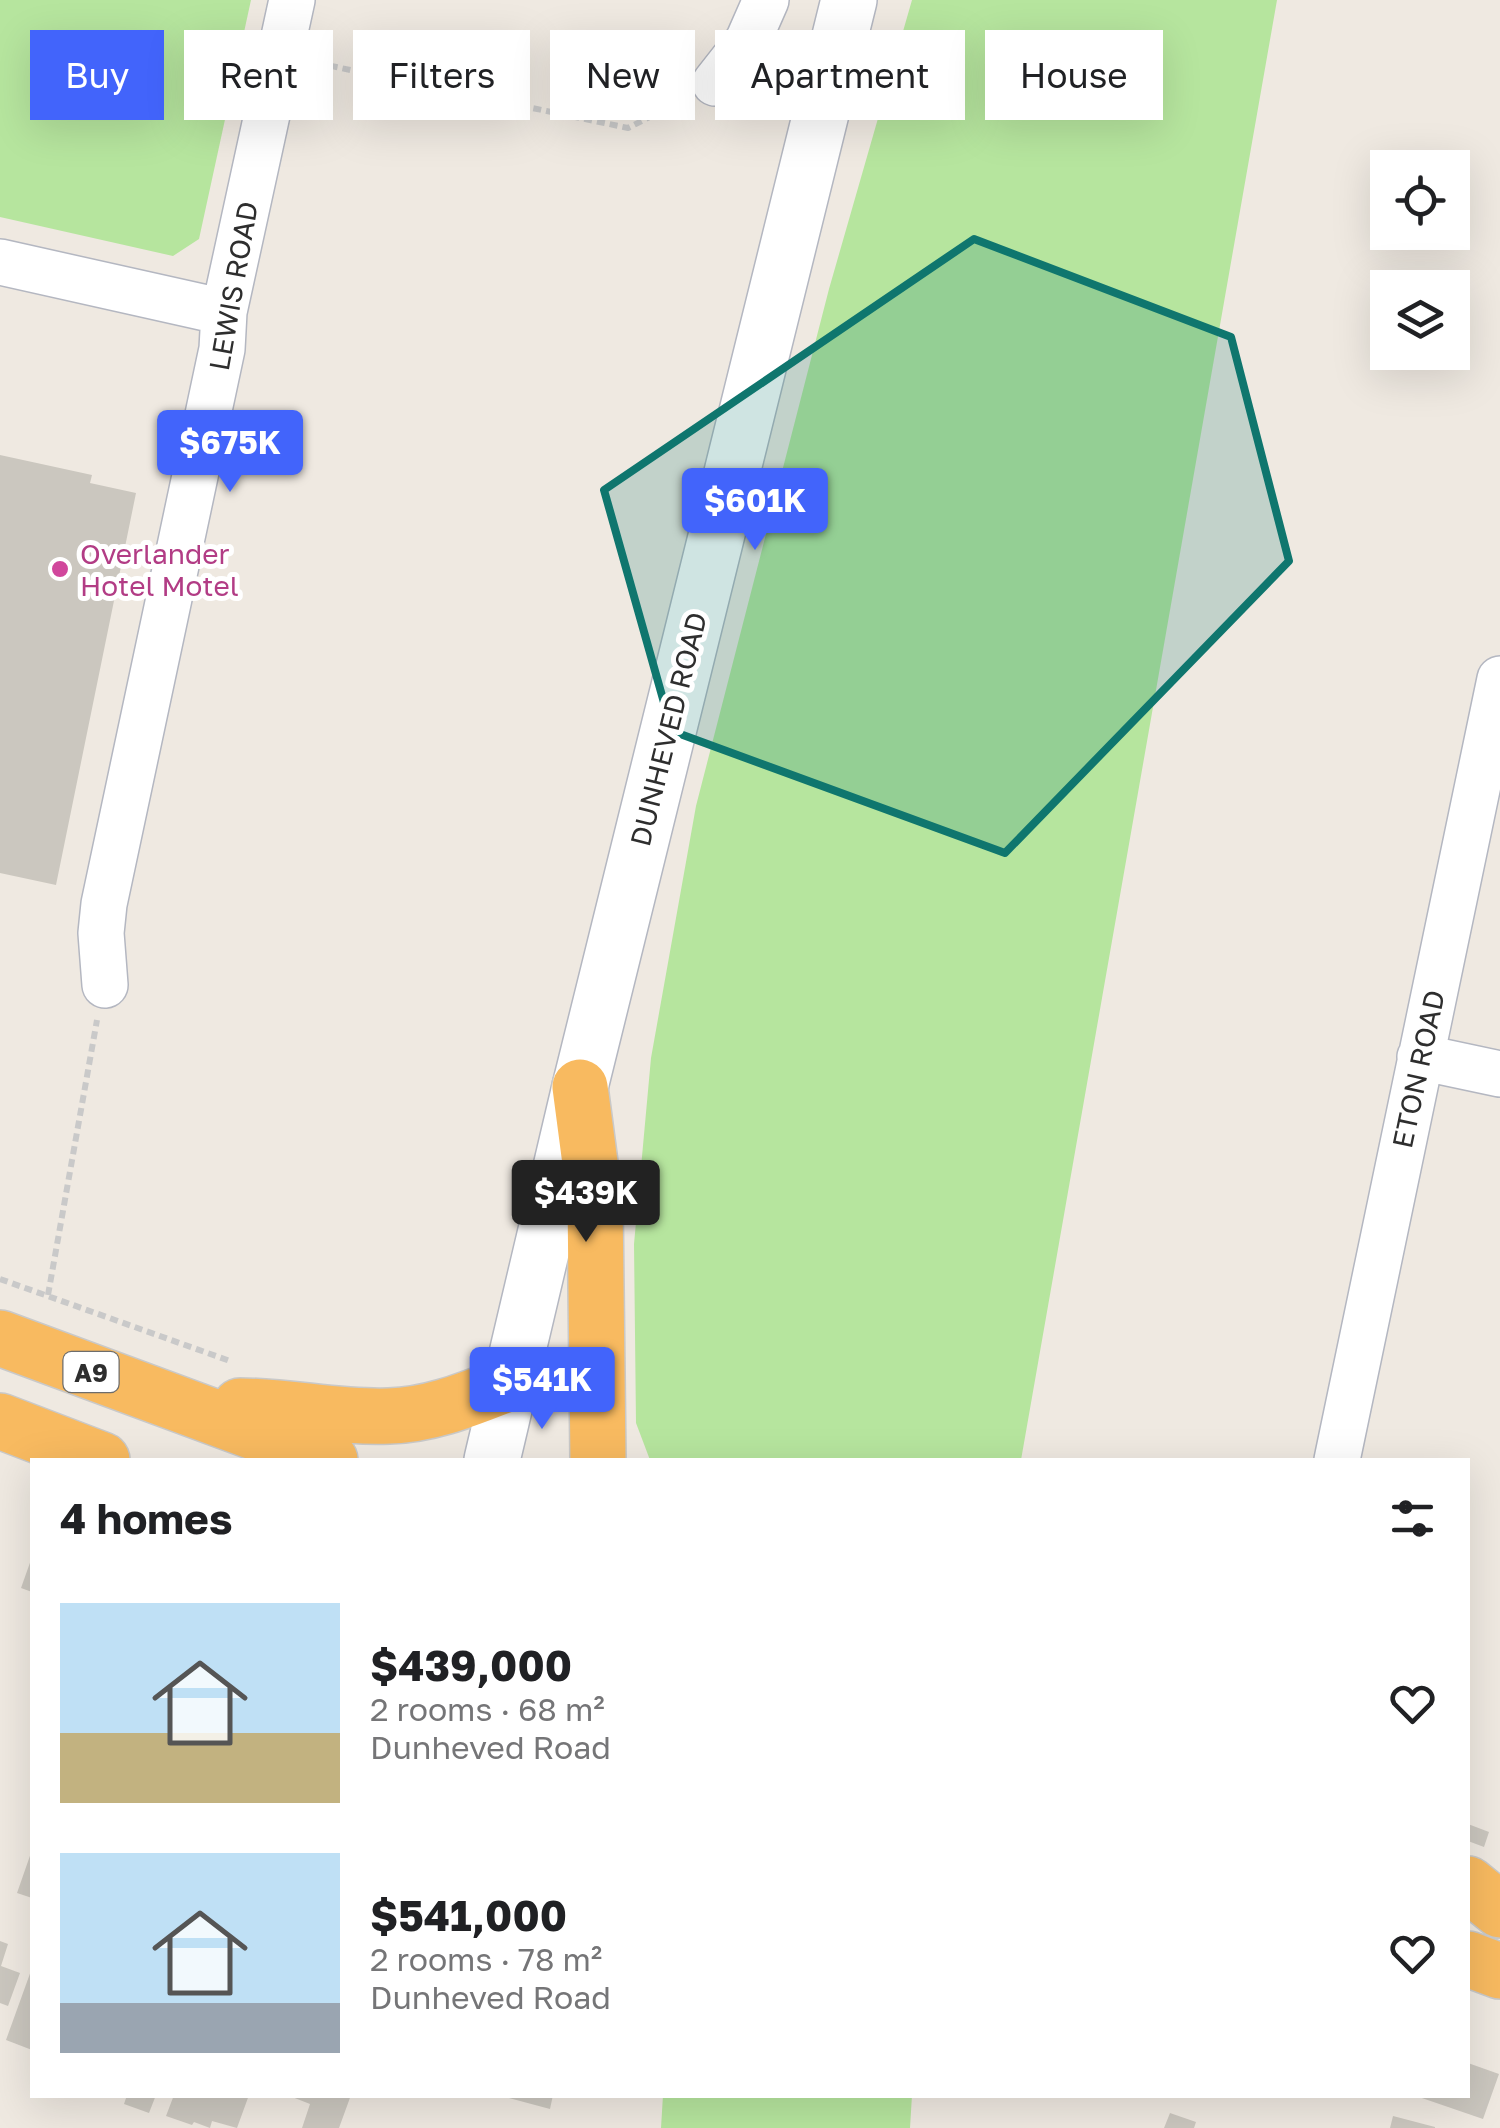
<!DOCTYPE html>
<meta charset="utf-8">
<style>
:root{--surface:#fff;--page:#f2f2f2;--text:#202124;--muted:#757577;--accent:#4264fb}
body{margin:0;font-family:"Golos Text",sans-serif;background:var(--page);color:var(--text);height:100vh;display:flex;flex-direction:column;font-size:38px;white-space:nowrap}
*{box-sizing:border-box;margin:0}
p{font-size:32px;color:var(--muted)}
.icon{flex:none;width:55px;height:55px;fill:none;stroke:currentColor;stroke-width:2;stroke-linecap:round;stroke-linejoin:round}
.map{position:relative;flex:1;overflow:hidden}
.drawer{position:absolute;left:30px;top:1458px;width:1440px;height:640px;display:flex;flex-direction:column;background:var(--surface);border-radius:0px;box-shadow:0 10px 40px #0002}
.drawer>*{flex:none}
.top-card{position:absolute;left:30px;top:30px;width:1440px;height:90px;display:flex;gap:20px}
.buttons{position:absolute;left:1370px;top:150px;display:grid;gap:20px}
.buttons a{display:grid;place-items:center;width:100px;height:100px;border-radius:0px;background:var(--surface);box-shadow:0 10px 40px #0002;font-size:50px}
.price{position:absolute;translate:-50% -85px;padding:0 22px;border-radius:10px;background:var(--accent);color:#fff;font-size:32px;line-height:65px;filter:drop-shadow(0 2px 5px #0008)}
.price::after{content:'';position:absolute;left:50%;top:60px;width:30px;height:22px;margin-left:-15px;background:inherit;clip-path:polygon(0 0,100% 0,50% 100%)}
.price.selected{background:#222;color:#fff}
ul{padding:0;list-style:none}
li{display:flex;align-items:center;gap:30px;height:250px;padding:0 30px}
li span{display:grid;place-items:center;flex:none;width:280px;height:200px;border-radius:0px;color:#555}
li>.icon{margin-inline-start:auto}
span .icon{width:120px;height:120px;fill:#fffc;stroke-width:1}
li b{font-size:42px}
h2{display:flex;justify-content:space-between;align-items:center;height:120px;padding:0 30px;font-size:42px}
.chip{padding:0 35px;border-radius:0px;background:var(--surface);box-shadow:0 10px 40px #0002;font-size:35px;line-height:90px}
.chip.selected{background:var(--accent);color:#fff}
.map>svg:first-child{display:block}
.green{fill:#b6e59e}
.building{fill:#cbc7bf}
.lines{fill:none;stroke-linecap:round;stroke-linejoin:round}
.minor-casing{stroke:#b4b7c1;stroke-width:48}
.secondary-casing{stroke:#b4b7c1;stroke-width:58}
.trunk-casing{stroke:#c9c9c9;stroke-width:58}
.path{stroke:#c9c9c9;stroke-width:6;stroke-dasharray:8 5;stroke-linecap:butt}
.minor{stroke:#fff;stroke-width:45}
.secondary{stroke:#fff;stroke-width:55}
.trunk{stroke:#f8ba60;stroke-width:55}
.marked{fill:#0f766e;fill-opacity:0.2;stroke:#0f766e;stroke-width:8;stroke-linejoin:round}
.hotel-dot{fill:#d1479c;stroke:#fff;stroke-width:4}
.labels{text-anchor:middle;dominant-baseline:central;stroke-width:10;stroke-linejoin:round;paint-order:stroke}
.shield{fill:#fff;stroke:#6d6d6d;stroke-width:2.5}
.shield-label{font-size:25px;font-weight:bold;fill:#2e2e2e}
.street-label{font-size:28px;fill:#2e2e2e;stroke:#fff}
.hotel-label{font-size:28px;fill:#b23c85;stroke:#fff;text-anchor:start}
</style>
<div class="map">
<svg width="1500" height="2128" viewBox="0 0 1500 2128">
<rect width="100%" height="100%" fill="#efe9e1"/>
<!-- green -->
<path class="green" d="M 0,0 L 251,0 L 199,239 L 173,256 L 0,217 Z
M 912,0 L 1277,0 L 1021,1460 L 650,1460 L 636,1423 L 634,1244 L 651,1058 L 696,806 L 829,289 Z
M 663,2095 L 912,2095 L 910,2128 L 661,2128 Z"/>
<!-- building -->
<path class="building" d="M 0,455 L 92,475 L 90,483 L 136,493 L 56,885 L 0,873 Z
M 32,1557 L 32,1592 L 21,1588 Z
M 1468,1824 L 1489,1832 L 1484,1847 L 1468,1841 Z
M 32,1850 L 32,1898 L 17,1893 Z
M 0,1941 L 8,1944 L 1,1966 L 20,1973 L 8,2006 L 0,2003 Z
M 32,1968 L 32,2050 L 6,2040 Z
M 1468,2063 L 1499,2074 L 1483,2119 L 1416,2096 L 1468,2095 Z
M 127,2095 L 156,2095 L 149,2113 L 124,2104 Z
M 174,2095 L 249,2095 L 237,2128 L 212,2121 L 210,2128 L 194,2122 L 192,2125 L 166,2116 Z
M 287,2095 L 351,2095 L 339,2128 L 302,2128 L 310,2104 Z
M 498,2095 L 553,2095 L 550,2109 Z
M 1170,2113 L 1196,2122 L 1194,2128 L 1164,2128 Z
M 1393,2116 L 1435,2127 L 1435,2128 L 1390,2128 Z"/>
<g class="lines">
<defs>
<path id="minor" d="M 715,83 L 748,41 L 766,0
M 0,262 L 224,312
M 105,985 L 101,933 L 104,904 L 222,349 L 224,312 L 292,0
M 1420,1057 L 1500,1074
M 1337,1460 L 1500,679"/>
<path id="secondary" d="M 492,1460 L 580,1087 L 849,0"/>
<path id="trunk" d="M 580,1087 L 595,1201 L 598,1460
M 0,1338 L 330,1460
M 240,1406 C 290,1406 339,1418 389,1416 C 432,1415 471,1398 510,1383
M 0,1421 L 102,1460
M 1468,1884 L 1500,1910
M 1468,1959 L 1500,1971"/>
</defs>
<!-- minor casing -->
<use href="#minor" class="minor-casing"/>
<!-- secondary casing -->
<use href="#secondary" class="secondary-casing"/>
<!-- trunk casing -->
<use href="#trunk" class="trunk-casing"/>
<!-- path -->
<path class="path" d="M 317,63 L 628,128 L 681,101
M 0,1279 L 230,1361
M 48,1295 L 97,1020"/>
<!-- minor -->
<use href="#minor" class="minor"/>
<!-- secondary -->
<use href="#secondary" class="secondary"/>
<!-- trunk -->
<use href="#trunk" class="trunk"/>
</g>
<!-- marked area -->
<path class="marked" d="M 974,239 L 1231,337 L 1289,561 L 1005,853 L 672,731 L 604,490 Z"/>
<!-- markers -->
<circle class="hotel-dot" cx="60" cy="569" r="10"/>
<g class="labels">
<!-- shield labels -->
<rect class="shield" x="63.5" y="1352" width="55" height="40" rx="8"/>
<g class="shield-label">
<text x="91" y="1372">A9</text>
</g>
<!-- street labels -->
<g class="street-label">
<text transform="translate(233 286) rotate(-80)">LEWIS ROAD</text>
<text transform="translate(668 729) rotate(-76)">DUNHEVED ROAD</text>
<text transform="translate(1418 1069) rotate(-78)">ETON ROAD</text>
</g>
<!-- hotel labels -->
<g class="hotel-label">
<text x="80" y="553">Overlander<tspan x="80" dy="32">Hotel Motel</tspan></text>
</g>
</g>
</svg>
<div class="buttons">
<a><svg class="icon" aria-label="locate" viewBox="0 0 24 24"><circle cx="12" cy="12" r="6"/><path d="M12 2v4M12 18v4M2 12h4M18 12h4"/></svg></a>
<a><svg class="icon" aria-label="layers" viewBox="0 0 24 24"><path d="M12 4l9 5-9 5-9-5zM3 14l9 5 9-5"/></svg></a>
</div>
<b class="price" style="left:230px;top:495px">$675K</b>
<b class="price" style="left:755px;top:553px">$601K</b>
<b class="price selected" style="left:586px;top:1245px">$439K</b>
<b class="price" style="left:542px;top:1432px">$541K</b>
<div class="top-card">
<a class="chip selected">Buy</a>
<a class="chip">Rent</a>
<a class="chip">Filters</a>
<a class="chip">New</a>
<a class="chip">Apartment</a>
<a class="chip">House</a>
</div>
<section class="drawer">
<h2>4 homes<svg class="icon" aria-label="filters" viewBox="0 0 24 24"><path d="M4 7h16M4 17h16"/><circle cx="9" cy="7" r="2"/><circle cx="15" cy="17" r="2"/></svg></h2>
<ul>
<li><span style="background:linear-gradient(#bfe0f5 65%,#c2b280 0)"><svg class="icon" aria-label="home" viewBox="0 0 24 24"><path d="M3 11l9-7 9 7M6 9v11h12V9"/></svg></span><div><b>$439,000</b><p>2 rooms · 68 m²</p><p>Dunheved Road</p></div><svg class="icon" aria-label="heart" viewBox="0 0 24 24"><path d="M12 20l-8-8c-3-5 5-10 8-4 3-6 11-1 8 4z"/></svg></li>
<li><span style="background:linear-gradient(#bfe0f5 75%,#9aa5b1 0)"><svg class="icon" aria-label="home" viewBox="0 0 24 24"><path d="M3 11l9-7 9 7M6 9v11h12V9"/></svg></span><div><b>$541,000</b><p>2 rooms · 78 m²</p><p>Dunheved Road</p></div><svg class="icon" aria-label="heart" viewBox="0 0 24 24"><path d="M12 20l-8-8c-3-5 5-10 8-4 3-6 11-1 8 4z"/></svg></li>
</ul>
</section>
</div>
